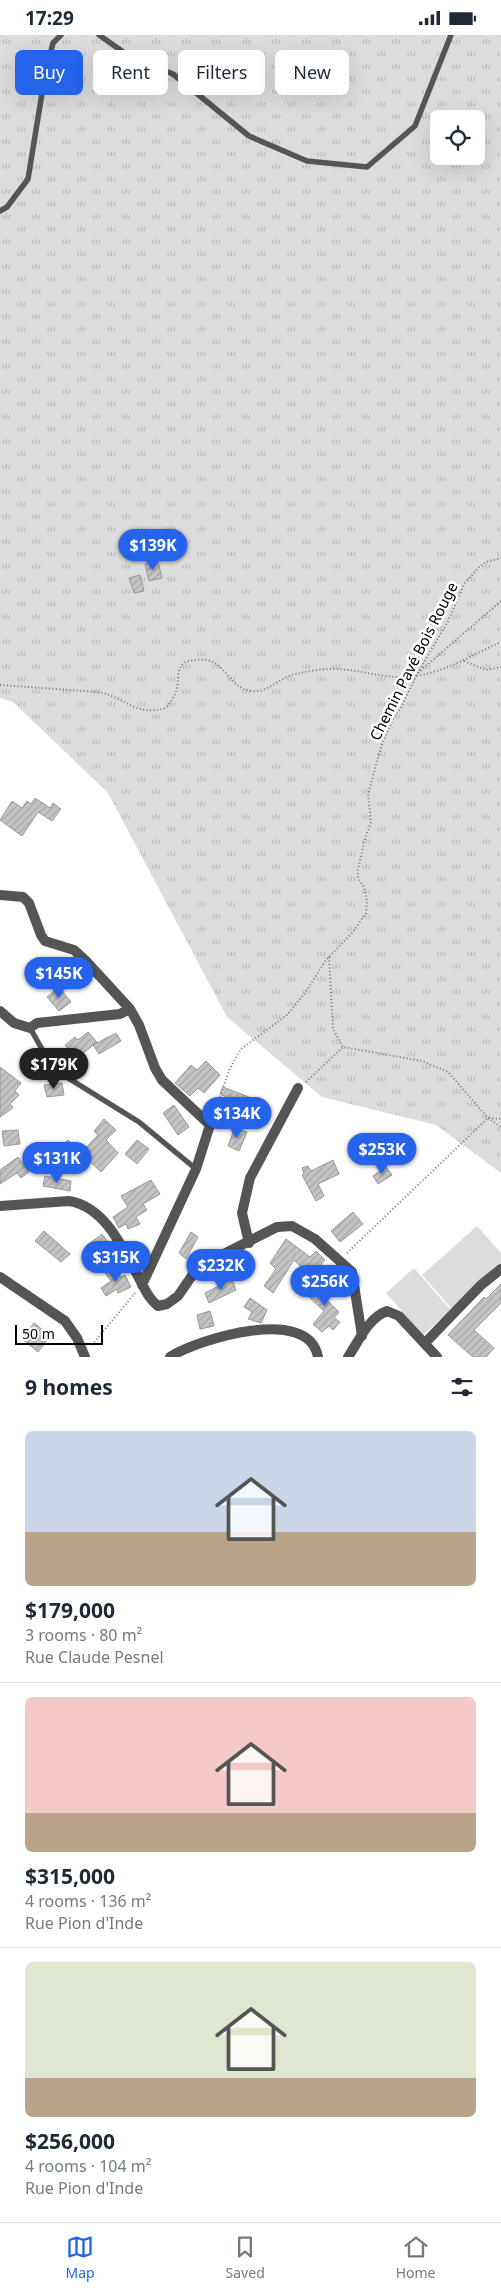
<!DOCTYPE html>
<meta charset="utf-8">
<style>
:root{--surface:#fff;--page:#f6f6f7;--text:#1f2937;--muted:#747a83;--line:#e0e1e3;--accent:#2563eb}
body{margin:0;font-family:"Noto Sans",sans-serif;background:var(--page);color:var(--text);height:100vh;display:flex;flex-direction:column;font-size:19px;white-space:nowrap}
*{box-sizing:border-box;margin:0}
p{font-size:16px;color:var(--muted)}
.icon{flex:none;width:28px;height:28px;fill:none;stroke:currentColor;stroke-width:2;stroke-linecap:round;stroke-linejoin:round}
.map{position:relative;height:1322px;overflow:hidden}
.panel{display:flex;flex-direction:column;background:var(--surface);flex:1}
.panel>*{flex:none}
.hud{position:absolute;left:15px;top:15px;width:471px;height:45px;display:flex;gap:10px}
.fabs{position:absolute;left:430px;top:75px;display:grid;gap:10px}
.fabs a{display:grid;place-items:center;width:55px;height:55px;border-radius:8px;background:var(--surface);box-shadow:0 5px 20px #0002;font-size:25px}
.scale{position:absolute;left:15px;bottom:12px;width:88px;box-sizing:border-box;padding-left:5px;border:2px solid #000;border-top:0;font-size:14px;line-height:18px;white-space:nowrap;color:#000;-webkit-text-stroke:4px #fff;paint-order:stroke}
.price{position:absolute;translate:-50% -42px;padding:0 11px;border-radius:18px;background:var(--accent);color:#fff;font-size:16px;line-height:32px;filter:drop-shadow(0 1px 2px #0008)}
.price::after{content:'';position:absolute;left:50%;top:30px;width:15px;height:11px;margin-left:-8px;background:inherit;clip-path:polygon(0 0,100% 0,50% 100%)}
.price.selected{background:#222;color:#fff}
ul{padding:0;list-style:none}
li{display:grid;align-content:center;gap:10px;height:265px;padding:0 25px}
li+li{border-top:1px solid var(--line)}
li span{display:grid;place-items:center;height:155px;border-radius:8px;color:#555}
li>.icon{margin-inline-start:auto}
span .icon{width:90px;height:90px;fill:#fffc;stroke-width:1}
li b{font-size:21px}
h2{display:flex;justify-content:space-between;align-items:center;height:60px;padding:0 25px;font-size:21px}
.pill{padding:0 18px;border-radius:8px;background:var(--surface);box-shadow:0 5px 20px #0002;font-size:18px;line-height:45px}
.pill.selected{background:var(--accent);color:#fff}
.status{display:flex;justify-content:space-between;align-items:center;height:35px;padding:0 25px;background:var(--surface);direction:ltr}
.status svg{height:14px;fill:currentColor}
.dock{display:flex;justify-content:space-around;align-items:center;height:70px;border-top:1px solid var(--line);background:var(--surface);font-size:14px;color:var(--muted)}
.dock a{display:grid;justify-items:center;gap:2px}
.dock .selected{color:var(--accent)}
.map>svg:first-child{display:block}
.grass{fill:url(#grass-tufts);fill-rule:evenodd}
.pitch{fill:#dcdcdc}
.building{fill:url(#building-hatch);stroke:#999}
.lines{fill:none;stroke-linecap:round;stroke-linejoin:round}
.path{stroke:#777;stroke-width:2;stroke-dasharray:1 2.5;stroke-linecap:butt}
.lane{stroke:#555;stroke-width:5.5}
.street{stroke:#555;stroke-width:10}
.labels{text-anchor:middle;dominant-baseline:central;stroke-width:5;stroke-linejoin:round;paint-order:stroke}
.street-label{font-size:15px;fill:#000;stroke:#fff}
</style>
<div class="status"><b>17:29</b><svg viewBox="0 0 49 12"><path d="M0 12V9h3v3zM5 12V6h3v6zM10 12V3h3v9zM15 12V0h3v12zM26 1h20v11H26zM47 4h2v5h-2z"/></svg></div>
<div class="map">
<svg width="501" height="1322" viewBox="0 0 501 1322">
<defs>
<pattern id="grass-tufts" width="24" height="20" patternUnits="userSpaceOnUse" patternTransform="scale(1.25)"><rect width="24" height="20" fill="#dcdcdc"/><path d="M3 7l-1-3M5 7V3M7 7l1-3M15 17l-1-3M17 17v-4M19 17l1-3" fill="none" stroke="#bbb"/></pattern>
<pattern id="building-hatch" width="6" height="6" patternUnits="userSpaceOnUse" patternTransform="scale(1.25)"><rect width="6" height="6" fill="#c4c4c4"/><path d="M-1 1l2-2M0 6l6-6M5 7l2-2" fill="none" stroke="#a7a7a7"/></pattern>
</defs>
<rect width="100%" height="100%" fill="#fff"/>
<!-- grass -->
<path class="grass" d="M 0,0 L 501,0 L 501,1138 L 436,1090 L 322,1062 L 227,982 L 108,758 L 13,667 L 0,663 ZM 439,84 L 476,84 L 476,121 L 439,121 Z"/>
<!-- pitch -->
<path class="pitch" d="M 477,1191 L 501,1218 L 501,1231 L 452,1274 L 422,1240 Z
M 414,1233 L 451,1275 L 423,1300 L 386,1258 Z"/>
<!-- building -->
<path class="building" d="M 158,527 L 162,543 L 149,546 L 145,529 Z
M 140,540 L 144,556 L 134,558 L 129,543 Z
M 35,763 L 50,773 L 53,768 L 61,774 L 52,786 L 38,777 L 22,801 L 0,785 L 12,766 L 22,773 L 27,766 L 31,769 Z
M 59,952 L 71,967 L 59,976 L 47,962 Z
M 88,997 L 97,1007 L 76,1024 L 65,1010 L 75,1002 L 78,1005 Z
M 116,998 L 121,1006 L 99,1019 L 93,1010 Z
M 206,1026 L 220,1040 L 204,1058 L 198,1053 L 190,1061 L 175,1048 L 191,1030 L 197,1035 Z
M 0,1032 L 21,1048 L 15,1056 L 19,1060 L 10,1069 L 13,1073 L 0,1082 Z
M 62,1048 L 64,1060 L 47,1062 L 44,1050 Z
M 223,1052 L 249,1062 L 245,1070 L 220,1059 Z
M 174,1070 L 189,1092 L 178,1100 L 163,1078 Z
M 104,1084 L 116,1095 L 106,1105 L 118,1118 L 101,1137 L 81,1118 L 98,1100 L 94,1096 Z
M 235,1092 L 247,1097 L 239,1116 L 228,1111 Z
M 18,1095 L 20,1109 L 4,1111 L 2,1096 Z
M 68,1105 L 82,1119 L 68,1131 L 60,1122 L 64,1118 L 60,1112 Z
M 137,1105 L 149,1114 L 137,1129 L 125,1119 Z
M 18,1122 L 29,1137 L 21,1143 L 17,1138 L 0,1149 L 0,1135 Z
M 333,1125 L 339,1139 L 318,1149 L 324,1161 L 316,1166 L 302,1140 L 304,1139 L 302,1133 L 308,1131 L 311,1136 Z
M 386,1132 L 392,1140 L 378,1149 L 373,1141 Z
M 45,1141 L 71,1146 L 70,1156 L 43,1151 Z
M 151,1145 L 160,1159 L 143,1169 L 147,1175 L 136,1182 L 140,1189 L 128,1194 L 126,1189 L 119,1193 L 113,1182 L 128,1172 L 121,1161 Z
M 353,1177 L 363,1189 L 340,1207 L 331,1196 Z
M 44,1196 L 70,1219 L 61,1227 L 35,1206 Z
M 191,1197 L 198,1202 L 186,1224 L 179,1218 Z
M 102,1199 L 108,1207 L 92,1219 L 86,1211 Z
M 286,1204 L 310,1222 L 316,1216 L 325,1225 L 310,1241 L 294,1225 L 273,1258 L 264,1251 L 276,1234 L 270,1228 Z
M 114,1232 L 121,1242 L 125,1240 L 131,1252 L 118,1258 L 117,1254 L 106,1261 L 101,1253 L 111,1246 L 105,1238 Z
M 232,1244 L 236,1255 L 209,1268 L 205,1258 Z
M 323,1245 L 334,1256 L 326,1264 L 339,1277 L 334,1283 L 340,1287 L 333,1295 L 329,1291 L 322,1297 L 313,1289 L 324,1276 L 308,1261 Z
M 501,1249 L 501,1268 L 474,1295 L 494,1313 L 486,1322 L 473,1322 L 448,1300 L 484,1262 L 486,1264 Z
M 250,1263 L 267,1275 L 261,1288 L 248,1284 L 252,1277 L 244,1272 Z
M 210,1276 L 214,1291 L 200,1294 L 197,1280 Z
M 34,1288 L 44,1296 L 42,1299 L 48,1304 L 38,1317 L 22,1304 Z"/>
<g class="lines">
<!-- path -->
<path class="path" d="M 464,626 L 486,635 L 501,632
M 418,638 L 501,566
M 0,650 L 98,657 C 127,662 134,682 166,673 C 171,667 175,661 177,653 C 179,645 176,634 184,628 C 186,626 191,626 195,625 C 226,620 225,652 251,656 C 267,659 281,641 296,639 C 309,636 325,633 338,634 C 360,635 383,643 405,642 C 441,640 470,621 501,607
M 329,922 L 333,994 L 343,1012
M 306,1047 L 343,1012 L 422,1026 L 448,1037 L 488,1083 L 501,1092
M 214,1078 L 230,1033 L 241,1014 L 287,980 L 305,958 L 326,925 L 353,897 L 366,878 L 367,866 L 364,852 L 358,843 L 358,835 L 364,807 L 371,787 L 368,759 L 382,709 L 394,682 L 401,673 L 416,641 L 448,586 L 465,548 L 480,531 L 486,527 L 501,523
M 347,1218 L 488,1083 L 501,1084
M 92,1310 L 135,1258"/>
<!-- lane -->
<path class="lane" d="M 99,0 L 129,21 L 173,39 L 249,101 L 307,126 L 367,132 L 415,91 L 451,0
M 0,176 L 7,172 L 28,144 L 45,40 L 53,8 L 61,0
M 30,993 L 50,1028 L 60,1038 L 139,1087 L 196,1134"/>
<!-- street -->
<path class="street" d="M 0,860 L 23,862 L 29,868 L 41,900 L 45,906 L 74,915 L 85,925 L 130,974 L 139,990 L 155,1033 L 162,1045 L 210,1090 L 196,1134 L 142,1250
M 0,976 L 14,988 L 30,993 L 37,988 L 120,979 L 130,974
M 0,1171 L 69,1166 C 106,1172 123,1214 139,1243 C 145,1254 148,1263 158,1271 L 167,1269 L 178,1261 L 198,1232 L 277,1192 L 292,1191 L 315,1204 L 352,1237 L 362,1301
M 249,1208 L 242,1178 L 250,1143 L 298,1053
M 0,1242 L 65,1286 L 77,1303 L 85,1322
M 425,1308 L 481,1250 L 501,1234
M 170,1322 C 198,1304 309,1270 318,1322
M 348,1322 C 359,1306 368,1283 387,1276 L 399,1281 L 437,1322"/>
</g>
<g class="labels">
<!-- street labels -->
<g class="street-label">
<text transform="translate(413 626) rotate(-63)">Chemin Pavé Bois Rouge</text>
</g>
</g>
</svg>
<div class="fabs">
<a><svg class="icon" aria-label="locate" viewBox="0 0 24 24"><circle cx="12" cy="12" r="6"/><path d="M12 2v4M12 18v4M2 12h4M18 12h4"/></svg></a>
</div>
<div class="scale">50 m</div>
<b class="price" style="left:153px;top:536px">$139K</b>
<b class="price" style="left:59px;top:964px">$145K</b>
<b class="price selected" style="left:54px;top:1055px">$179K</b>
<b class="price" style="left:237px;top:1104px">$134K</b>
<b class="price" style="left:382px;top:1140px">$253K</b>
<b class="price" style="left:57px;top:1149px">$131K</b>
<b class="price" style="left:116px;top:1248px">$315K</b>
<b class="price" style="left:221px;top:1256px">$232K</b>
<b class="price" style="left:325px;top:1272px">$256K</b>
<div class="hud">
<a class="pill selected">Buy</a>
<a class="pill">Rent</a>
<a class="pill">Filters</a>
<a class="pill">New</a>
</div>
</div>
<section class="panel">
<h2>9 homes<svg class="icon" aria-label="filters" viewBox="0 0 24 24"><path d="M4 7h16M4 17h16"/><circle cx="9" cy="7" r="2"/><circle cx="15" cy="17" r="2"/></svg></h2>
<ul>
<li><span style="background:linear-gradient(#c9d6e8 65%,#b9a48a 0)"><svg class="icon" aria-label="home" viewBox="0 0 24 24"><path d="M3 11l9-7 9 7M6 9v11h12V9"/></svg></span><div><b>$179,000</b><p>3 rooms · 80 m²</p><p>Rue Claude Pesnel</p></div></li>
<li><span style="background:linear-gradient(#f6c9c9 75%,#b9a48a 0)"><svg class="icon" aria-label="home" viewBox="0 0 24 24"><path d="M3 11l9-7 9 7M6 9v11h12V9"/></svg></span><div><b>$315,000</b><p>4 rooms · 136 m²</p><p>Rue Pion d'Inde</p></div></li>
<li><span style="background:linear-gradient(#dfe7d0 75%,#b9a48a 0)"><svg class="icon" aria-label="home" viewBox="0 0 24 24"><path d="M3 11l9-7 9 7M6 9v11h12V9"/></svg></span><div><b>$256,000</b><p>4 rooms · 104 m²</p><p>Rue Pion d'Inde</p></div></li>
</ul>
</section>
<nav class="dock">
<a class="selected"><svg class="icon" aria-label="map" viewBox="0 0 24 24"><path d="M3 6l6-2 6 2 6-2v14l-6 2-6-2-6 2zM9 4v14M15 6v14"/></svg>Map</a>
<a><svg class="icon" aria-label="saved" viewBox="0 0 24 24"><path d="M7 4h10v16l-5-4-5 4z"/></svg>Saved</a>
<a><svg class="icon" aria-label="home" viewBox="0 0 24 24"><path d="M3 11l9-7 9 7M6 9v11h12V9"/></svg>Home</a>
</nav>
